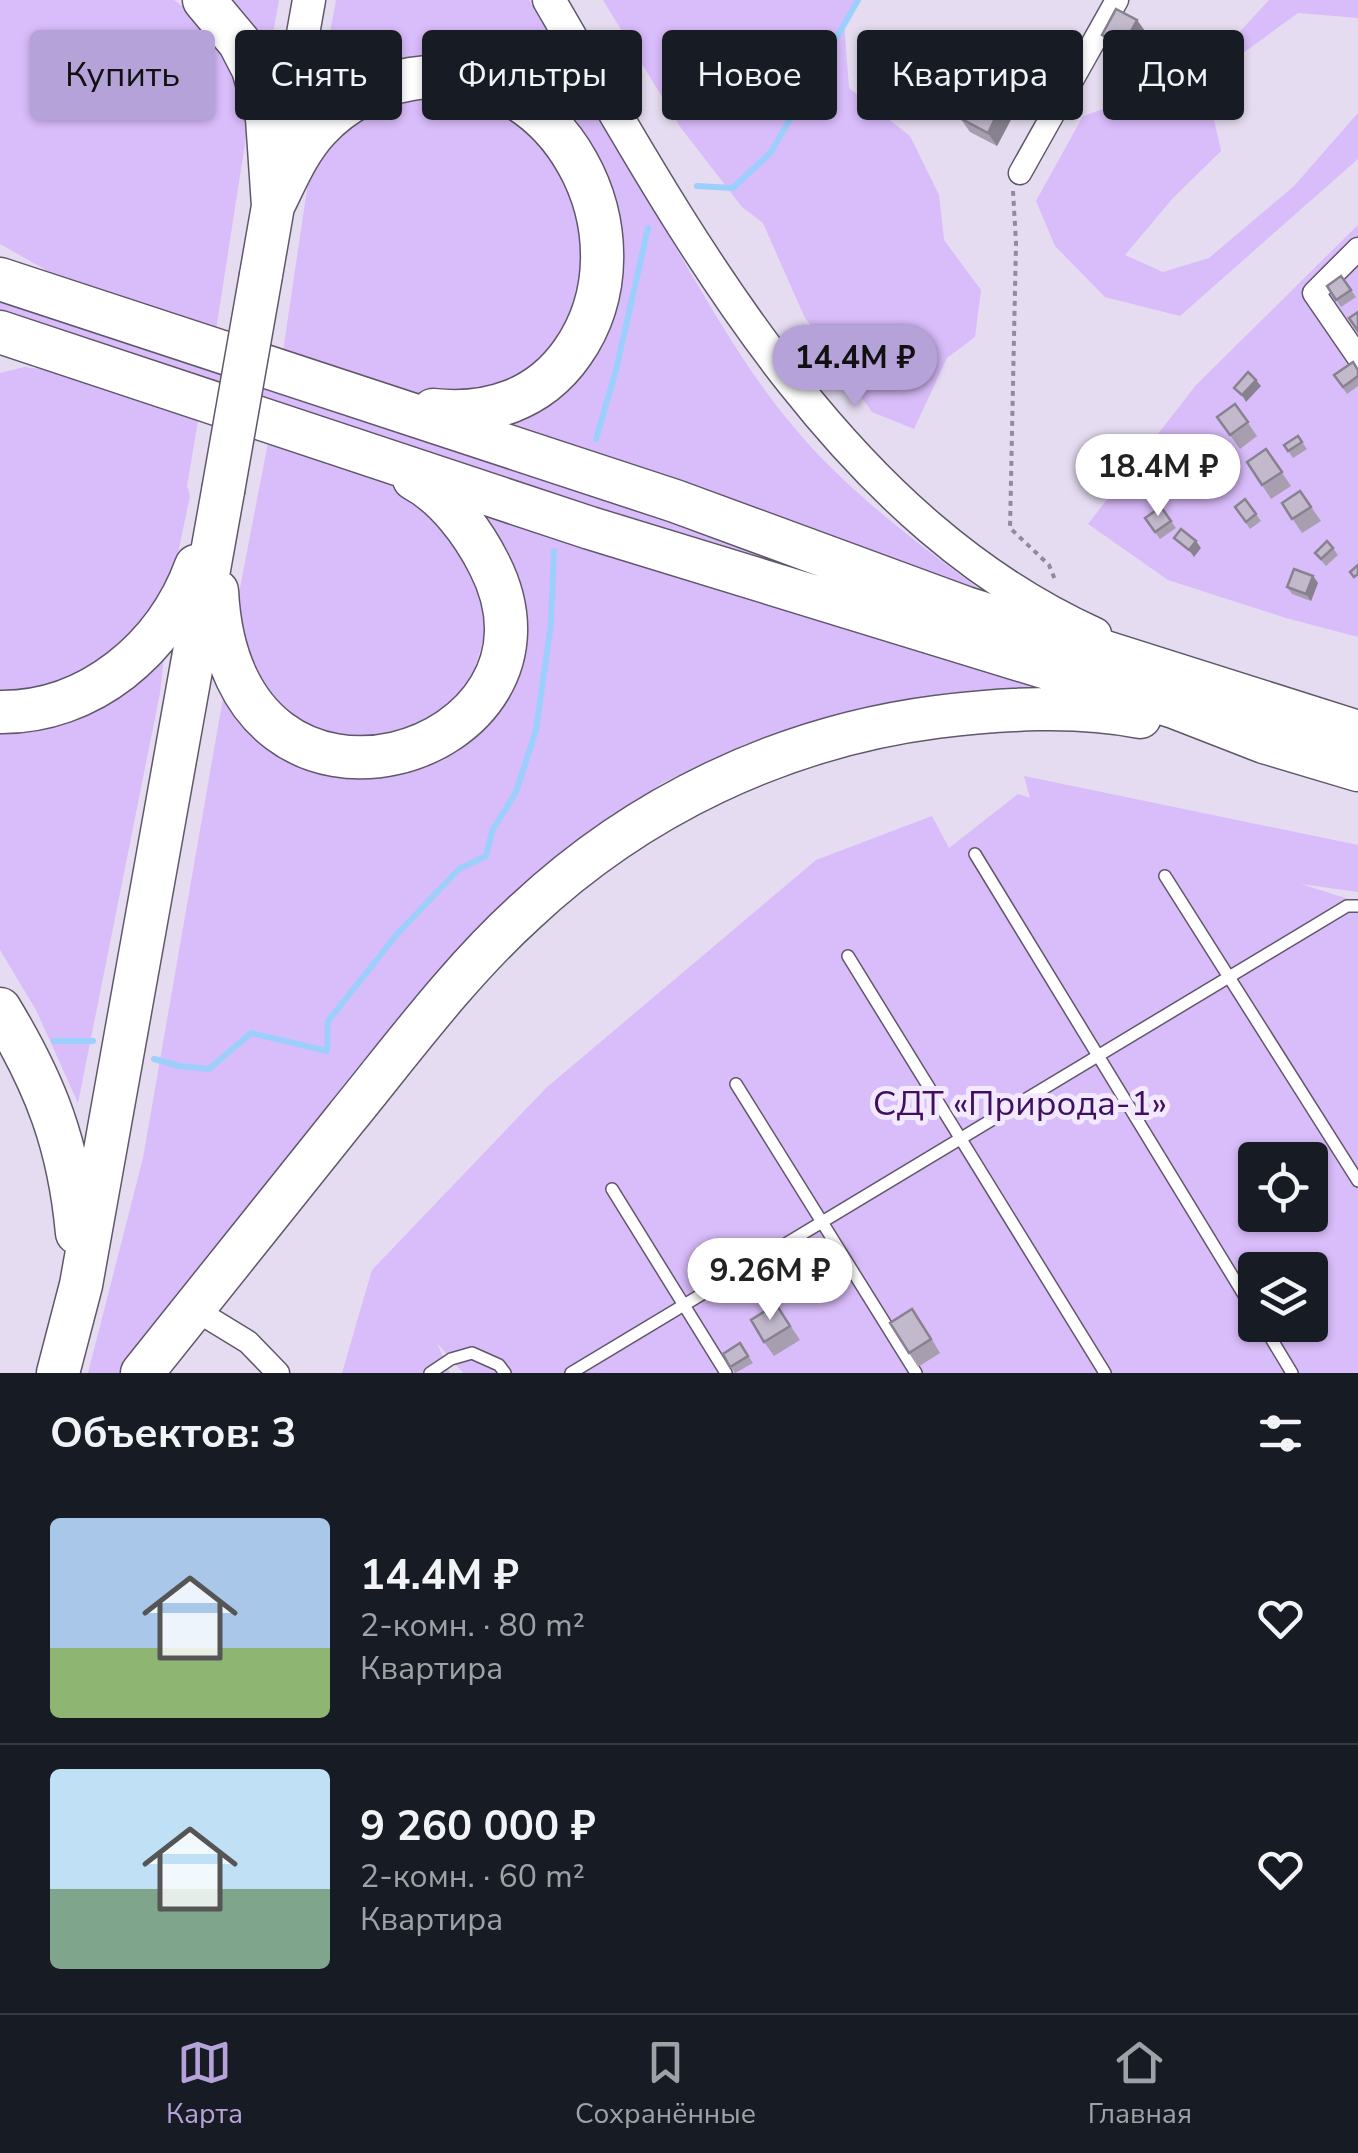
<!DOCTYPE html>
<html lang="ru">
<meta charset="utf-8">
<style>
:root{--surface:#171b24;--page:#242831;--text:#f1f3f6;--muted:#9ea1a6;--line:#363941;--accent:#b4a2d9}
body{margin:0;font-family:"Nunito Sans",sans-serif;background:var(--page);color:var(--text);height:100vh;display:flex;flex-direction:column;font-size:38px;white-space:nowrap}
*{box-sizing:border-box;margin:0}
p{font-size:32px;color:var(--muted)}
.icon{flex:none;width:55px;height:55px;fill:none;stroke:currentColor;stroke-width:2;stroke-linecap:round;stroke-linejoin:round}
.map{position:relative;height:1373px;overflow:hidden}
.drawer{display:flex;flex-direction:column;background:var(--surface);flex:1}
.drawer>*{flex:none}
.banner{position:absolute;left:30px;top:30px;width:1300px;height:90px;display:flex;gap:20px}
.controls{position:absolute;left:1238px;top:1142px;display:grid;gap:20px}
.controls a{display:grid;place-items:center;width:90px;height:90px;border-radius:10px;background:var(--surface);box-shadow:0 2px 8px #0004;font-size:50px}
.price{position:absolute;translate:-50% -85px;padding:0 22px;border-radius:35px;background:#fff;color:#222;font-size:32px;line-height:65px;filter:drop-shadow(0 2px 5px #0008)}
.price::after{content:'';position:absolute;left:50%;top:60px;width:30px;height:22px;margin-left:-15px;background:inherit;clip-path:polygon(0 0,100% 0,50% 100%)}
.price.on{background:var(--accent);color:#111}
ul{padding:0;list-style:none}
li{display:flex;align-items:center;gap:30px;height:250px;padding:0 50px}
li+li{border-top:2px solid var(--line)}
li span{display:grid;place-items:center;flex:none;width:280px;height:200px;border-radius:10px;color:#555}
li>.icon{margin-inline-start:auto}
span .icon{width:120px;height:120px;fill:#fffc;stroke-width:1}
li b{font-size:42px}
h2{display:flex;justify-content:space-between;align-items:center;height:120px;padding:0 50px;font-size:42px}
.chip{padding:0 35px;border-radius:10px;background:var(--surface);box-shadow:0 2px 8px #0004;font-size:35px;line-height:90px}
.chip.on{background:var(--accent);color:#111}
.tab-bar{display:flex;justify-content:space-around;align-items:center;height:140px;border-top:2px solid var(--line);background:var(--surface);font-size:28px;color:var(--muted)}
.tab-bar a{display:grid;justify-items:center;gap:5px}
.tab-bar .on{color:var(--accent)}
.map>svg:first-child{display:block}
.green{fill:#d9bcfa;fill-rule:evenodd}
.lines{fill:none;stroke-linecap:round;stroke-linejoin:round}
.stream{stroke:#9ccffc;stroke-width:6}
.lane-casing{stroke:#60586a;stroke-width:14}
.street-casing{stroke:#60586a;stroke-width:25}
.secondary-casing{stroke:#60586a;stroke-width:35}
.highway-casing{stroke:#60586a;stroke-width:45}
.path{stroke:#928b9b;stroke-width:4;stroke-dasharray:5 5;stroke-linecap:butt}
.lane{stroke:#fff;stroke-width:11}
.street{stroke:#fff;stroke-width:22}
.secondary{stroke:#fff;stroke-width:32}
.highway{stroke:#fff;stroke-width:42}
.highway-bridge-casing{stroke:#60586a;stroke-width:45;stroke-linecap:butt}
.highway-bridge{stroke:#fff;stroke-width:42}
.wall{fill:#a79fb0}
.shaded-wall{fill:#888290}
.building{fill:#c2b9cd;stroke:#888290;stroke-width:2.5}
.labels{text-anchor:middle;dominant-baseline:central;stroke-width:10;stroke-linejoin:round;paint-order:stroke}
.park-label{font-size:35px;fill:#3f0f61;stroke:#f2e9fe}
</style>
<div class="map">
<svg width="1358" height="1373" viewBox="0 0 1358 1373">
<rect width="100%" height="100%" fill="#e5dcf1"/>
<!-- green -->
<path class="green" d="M 0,0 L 174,0 L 209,26 L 223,42 L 249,118 L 216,330 L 55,275 L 0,244 Z
M 233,0 L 279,0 L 268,61 L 259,39 Z
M 336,0 L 529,0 C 577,80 624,161 672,241 C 709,304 745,369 792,425 C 853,499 934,555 1010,612 L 751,505 L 478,421 L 533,403 L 612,221 L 497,76 L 315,114 Z
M 603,0 L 856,0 L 844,21 L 849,88 L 910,136 L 939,195 L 944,240 L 981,290 L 975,337 L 947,358 L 914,429 L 872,412 L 804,316 L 763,223 L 742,207 L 681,128 Z
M 1269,0 L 1358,0 L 1358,18 L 1298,13 L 1232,61 L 1223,50 Z
M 1158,90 L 1208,93 L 1221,151 L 1173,198 L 1125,255 L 1163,272 L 1209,258 L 1294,186 L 1358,113 L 1358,159 L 1180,316 L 1105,297 L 1055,246 L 1036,201 L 1083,116 Z
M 398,93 L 506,104 L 584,204 L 585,306 L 524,383 L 429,401 L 282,358 L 310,169 L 318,147 Z
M 1358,225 L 1358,637 L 1286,618 L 1168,580 L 1088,524 L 1196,385 Z
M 0,292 L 394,420 L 847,586 L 728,558 L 0,321 Z
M 24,367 L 59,371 L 198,421 L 187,486 L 190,496 L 174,572 L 151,624 L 53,690 L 0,695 L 0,373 Z
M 270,432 L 416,492 L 495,600 L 465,701 L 360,750 L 268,705 L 236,609 Z
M 445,492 L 1066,691 L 815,724 L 745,744 L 662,783 L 593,832 L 127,1373 L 88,1373 L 143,1158 L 224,692 L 368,774 L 512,668 Z
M 165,649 L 160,693 L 78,1103 L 36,1010 L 0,950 L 0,731 Z
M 1024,776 L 1358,845 L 1358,892 L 1301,884 L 1358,902 L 1358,1373 L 463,1373 L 437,1343 L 450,1373 L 342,1373 L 372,1270 L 546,1088 L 816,860 L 932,816 L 949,848 L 1018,794 L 1030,798 ZM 1255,1160 L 1310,1160 L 1310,1215 L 1255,1215 ZM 1255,1270 L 1310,1270 L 1310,1325 L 1255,1325 Z"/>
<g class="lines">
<!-- stream -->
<path class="stream" d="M 697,186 L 733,188 L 771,152 L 858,0
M 596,439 L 616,370 L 648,228
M 54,1041 L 93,1041
M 154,1059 L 179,1066 L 209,1069 L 251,1033 L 327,1051 L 328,1021 L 398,933 L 459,869 L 486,856 L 492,831 L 516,792 L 536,730 L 551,623 L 554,551"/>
<defs>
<path id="lane" d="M 975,854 L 1255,1313
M 1165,876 L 1358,1181
M 848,956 L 1105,1373
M 736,1084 L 916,1373
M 612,1189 L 726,1373
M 1263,1325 L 1292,1373
M 430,1373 L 451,1359 L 472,1353 L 499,1365 L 505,1373
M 571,1373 L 1347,906 L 1358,906"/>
<path id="street" d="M 1020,173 L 1117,0
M 1358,249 L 1314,293 L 1358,357
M 194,1309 L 248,1342 L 278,1373"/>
<path id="secondary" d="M 549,0 C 686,235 836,517 1095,634
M 281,158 L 309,0"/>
<path id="highway" d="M 204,0 L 239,42 L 253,69 L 267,118 L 273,206 L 261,275
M 273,206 C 286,180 298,150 319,128 C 343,102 376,85 411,79 C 558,53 654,237 572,353 C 539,400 488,416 433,410
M 0,279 L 675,501 L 966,608 L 1358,732
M 0,332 L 590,528 L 1174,707 L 1264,742 L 1358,770
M 217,591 C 231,870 587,754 489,564 C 473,532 446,496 414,479
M 0,712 C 90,713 166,648 196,566
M 0,1009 C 46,1085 69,1145 77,1233
M 58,1373 L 81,1285 L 223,491
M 142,1373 C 210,1288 278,1203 346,1118 C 403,1048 458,973 525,912 C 638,806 782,737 936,717 C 1002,709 1075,704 1140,717"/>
</defs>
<!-- lane casing -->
<use href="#lane" class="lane-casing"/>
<!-- street casing -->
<use href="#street" class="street-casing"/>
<!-- secondary casing -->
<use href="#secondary" class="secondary-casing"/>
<!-- highway casing -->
<use href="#highway" class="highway-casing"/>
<!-- path -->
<path class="path" d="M 1013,191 L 1016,242 L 1010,528 L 1049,565 L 1056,582"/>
<!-- lane -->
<use href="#lane" class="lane"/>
<!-- street -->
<use href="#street" class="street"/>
<!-- secondary -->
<use href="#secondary" class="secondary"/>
<!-- highway -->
<use href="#highway" class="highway"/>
<defs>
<path id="highway-bridge" d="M 223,491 L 261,275"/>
</defs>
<!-- highway-bridge casing -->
<use href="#highway-bridge" class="highway-bridge-casing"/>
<!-- highway-bridge -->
<use href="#highway-bridge" class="highway-bridge"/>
</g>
<!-- wall -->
<path class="wall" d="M 1137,20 L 1147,34 L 1133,60 L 1112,49 L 1102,35 Z
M 1016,110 L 997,146 L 970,132 L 960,118 Z
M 1341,276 L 1356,297 L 1341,307 L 1327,286 Z
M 1358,370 L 1358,386 L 1347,394 L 1334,375 Z
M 1235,404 L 1257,436 L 1240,449 L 1217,417 Z
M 1298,436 L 1307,449 L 1293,458 L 1284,445 Z
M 1266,449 L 1291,486 L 1271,499 L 1247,462 Z
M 1300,491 L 1321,521 L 1302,533 L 1282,503 Z
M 1245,499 L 1261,521 L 1250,529 L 1235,507 Z
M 1161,507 L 1176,528 L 1160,539 L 1145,518 Z
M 1333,548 L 1338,555 L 1326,566 L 1315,553 Z
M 1313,576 L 1318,583 L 1311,601 L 1292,594 L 1287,587 Z
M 776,1304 L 800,1340 L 774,1356 L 764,1342 Z
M 922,1323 L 940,1353 L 918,1367 L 909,1353 Z
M 740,1343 L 753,1363 L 735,1373 L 723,1354 Z"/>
<!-- shaded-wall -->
<path class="shaded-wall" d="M 1137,20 L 1147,34 L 1133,60 L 1123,46 Z
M 1006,96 L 1016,110 L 997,146 L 988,133 Z
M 1256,380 L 1261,386 L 1246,402 L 1242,395 Z
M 1196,541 L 1201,548 L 1194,557 L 1189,550 Z
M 1313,576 L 1318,583 L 1311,601 L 1306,594 Z"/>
<!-- building -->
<path class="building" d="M 1116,9 L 1137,20 L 1123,46 L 1102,35 Z
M 978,82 L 1006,96 L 988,133 L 960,118 Z
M 1341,276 L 1351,290 L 1336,300 L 1327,286 Z
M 1358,312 L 1358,331 L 1349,318 Z
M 1353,362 L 1358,370 L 1358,376 L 1343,387 L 1334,375 Z
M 1248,372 L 1256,380 L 1242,395 L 1234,388 Z
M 1235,404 L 1248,422 L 1230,435 L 1217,417 Z
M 1298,436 L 1302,442 L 1288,451 L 1284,445 Z
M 1266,449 L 1282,472 L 1262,485 L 1247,462 Z
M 1300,491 L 1311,507 L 1292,519 L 1282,503 Z
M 1245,499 L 1256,514 L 1246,522 L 1235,507 Z
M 1161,507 L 1171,521 L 1155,532 L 1145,518 Z
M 1181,529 L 1196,541 L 1189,550 L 1174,538 Z
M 1327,541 L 1333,548 L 1321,559 L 1315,553 Z
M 1358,565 L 1358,574 L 1354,577 L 1350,572 Z
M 1294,569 L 1313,576 L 1306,594 L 1287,587 Z
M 776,1304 L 790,1326 L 764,1342 L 751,1320 Z
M 912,1309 L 931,1339 L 909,1353 L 890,1323 Z
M 740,1343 L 748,1356 L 730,1367 L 723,1354 Z"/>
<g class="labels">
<!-- park labels -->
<g class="park-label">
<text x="1020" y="1103">СДТ «Природа-1»</text>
</g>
</g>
</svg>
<div class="controls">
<a><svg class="icon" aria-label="locate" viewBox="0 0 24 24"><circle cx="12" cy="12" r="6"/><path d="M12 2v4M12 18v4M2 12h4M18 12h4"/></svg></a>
<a><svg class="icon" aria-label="layers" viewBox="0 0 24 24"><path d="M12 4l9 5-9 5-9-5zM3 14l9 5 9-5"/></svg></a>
</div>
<b class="price on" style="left:855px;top:410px">14.4M ₽</b>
<b class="price" style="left:1158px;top:519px">18.4M ₽</b>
<b class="price" style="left:770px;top:1323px">9.26M ₽</b>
<div class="banner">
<a class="chip on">Купить</a>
<a class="chip">Снять</a>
<a class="chip">Фильтры</a>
<a class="chip">Новое</a>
<a class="chip">Квартира</a>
<a class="chip">Дом</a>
</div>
</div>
<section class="drawer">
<h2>Объектов: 3<svg class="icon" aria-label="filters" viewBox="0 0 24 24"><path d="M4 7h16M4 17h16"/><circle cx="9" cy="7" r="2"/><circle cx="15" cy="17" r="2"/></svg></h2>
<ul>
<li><span style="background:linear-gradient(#a9c7e8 65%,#8fb573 0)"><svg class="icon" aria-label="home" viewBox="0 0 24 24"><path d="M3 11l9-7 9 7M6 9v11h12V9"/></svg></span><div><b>14.4M ₽</b><p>2-комн. · 80 m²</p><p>Квартира</p></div><svg class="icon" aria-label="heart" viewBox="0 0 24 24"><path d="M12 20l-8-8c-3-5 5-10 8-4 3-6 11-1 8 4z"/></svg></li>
<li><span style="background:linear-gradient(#bfe0f5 60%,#7fa58c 0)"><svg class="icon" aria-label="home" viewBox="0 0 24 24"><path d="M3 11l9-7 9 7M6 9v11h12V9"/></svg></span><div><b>9 260 000 ₽</b><p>2-комн. · 60 m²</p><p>Квартира</p></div><svg class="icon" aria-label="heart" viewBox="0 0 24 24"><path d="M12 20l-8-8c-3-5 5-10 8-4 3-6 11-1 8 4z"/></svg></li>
</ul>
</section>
<nav class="tab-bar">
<a class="on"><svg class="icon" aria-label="map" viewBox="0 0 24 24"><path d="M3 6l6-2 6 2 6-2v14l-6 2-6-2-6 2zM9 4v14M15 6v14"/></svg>Карта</a>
<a><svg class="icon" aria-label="saved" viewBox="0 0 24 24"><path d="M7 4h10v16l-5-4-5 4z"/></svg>Сохранённые</a>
<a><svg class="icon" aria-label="home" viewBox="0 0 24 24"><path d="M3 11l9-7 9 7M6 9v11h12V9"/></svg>Главная</a>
</nav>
